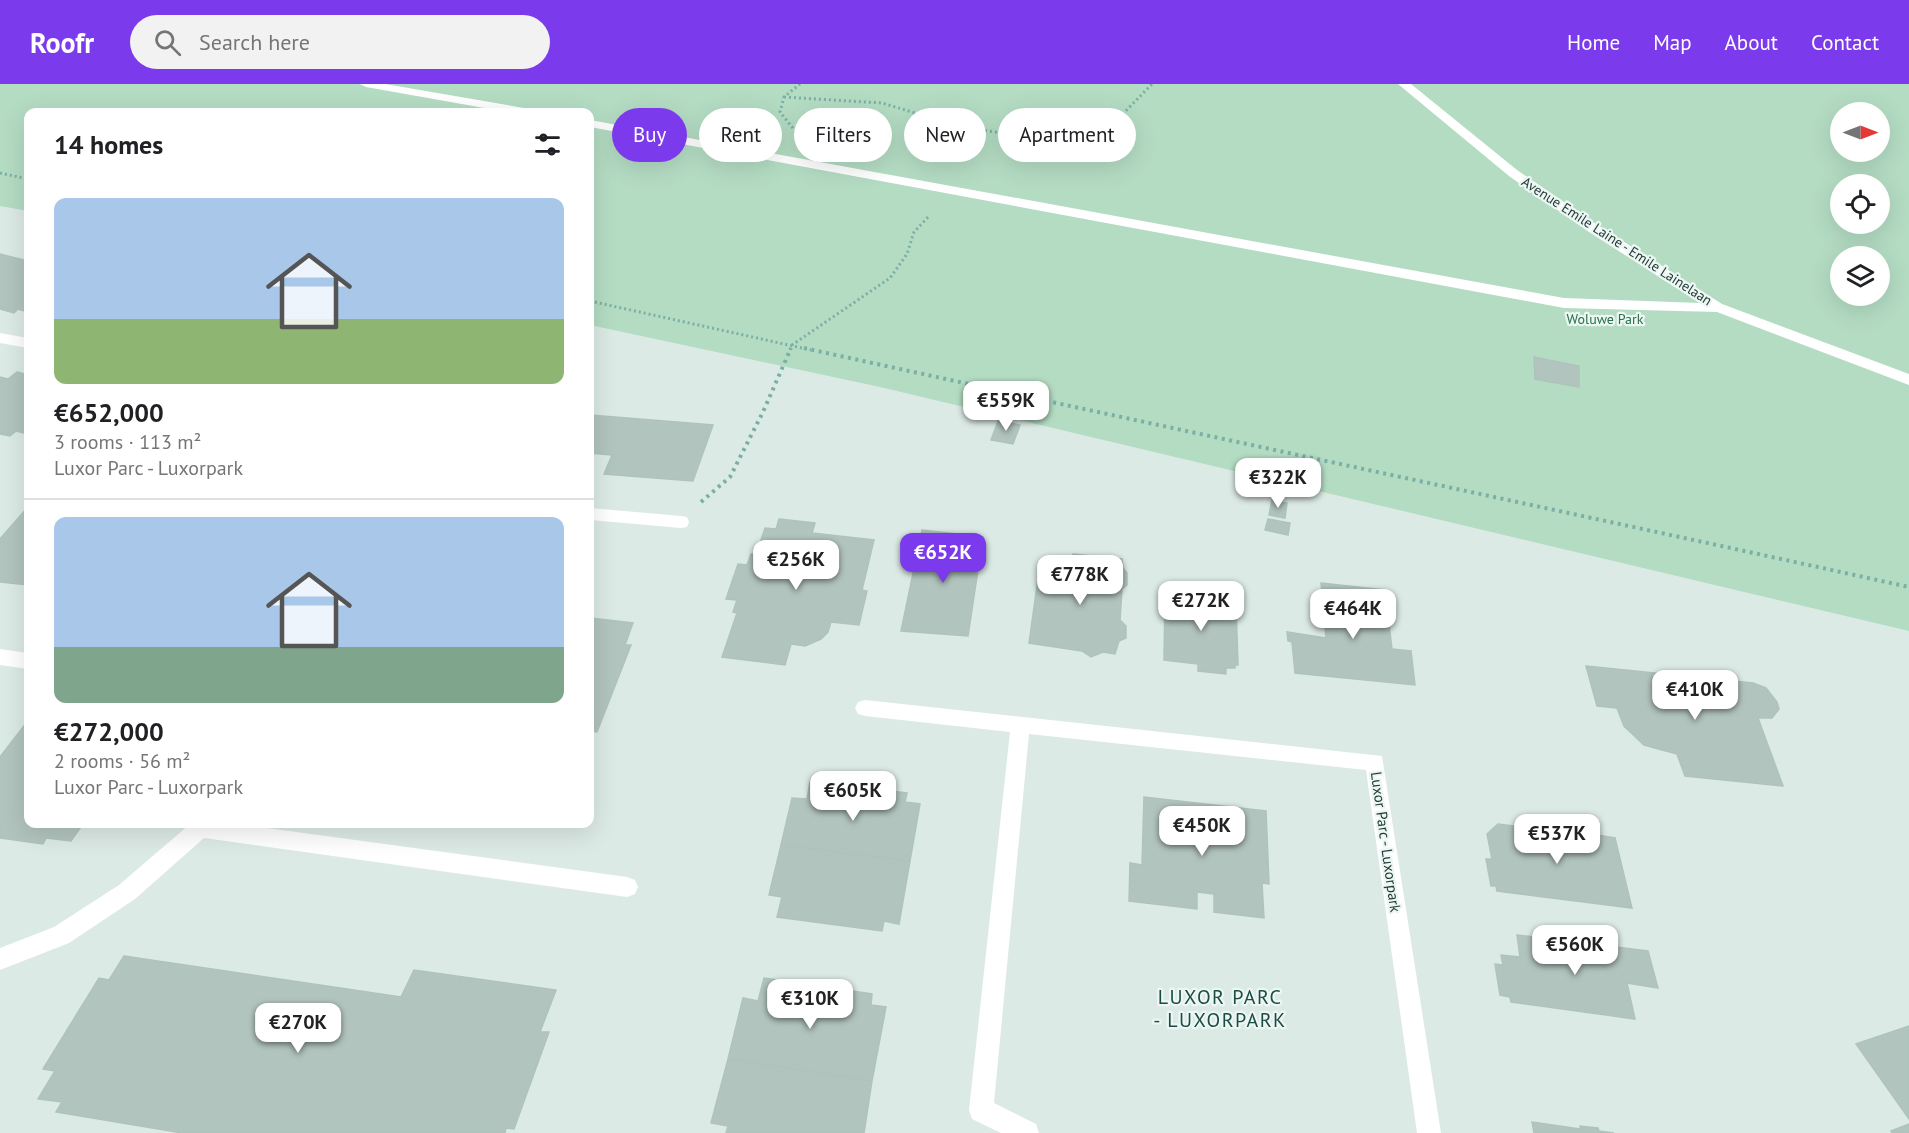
<!DOCTYPE html>
<meta charset="utf-8">
<style>
:root{--surface:#fff;--page:#f2f2f2;--text:#202124;--muted:#757577;--line:#e0e0e0;--accent:#7c3aed}
body{margin:0;font-family:"PT Sans",sans-serif;background:var(--page);color:var(--text);height:100vh;display:flex;flex-direction:column;font-size:22px;white-space:nowrap}
*{box-sizing:border-box;margin:0}
p{font-size:20px;color:var(--muted)}
.icon{flex:none;width:33px;height:33px;fill:none;stroke:currentColor;stroke-width:2;stroke-linecap:round;stroke-linejoin:round}
.map{position:relative;flex:1;overflow:hidden}
.drawer{position:absolute;left:24px;top:24px;width:570px;height:720px;display:flex;flex-direction:column;background:var(--surface);border-radius:12px;box-shadow:0 6px 24px #0002}
.drawer>*{flex:none}
.banner{position:absolute;left:612px;top:24px;width:570px;height:54px;display:flex;gap:12px}
.needle{width:39px;rotate:90deg}
.controls{position:absolute;left:1830px;top:18px;display:grid;gap:12px}
.controls a{display:grid;place-items:center;width:60px;height:60px;border-radius:50%;background:var(--surface);box-shadow:0 6px 24px #0002;font-size:30px}
.price{position:absolute;translate:-50% -51px;padding:0 14px;border-radius:12px;background:#fff;color:#222;font-size:20px;line-height:39px;filter:drop-shadow(0 2px 3px #0008)}
.price::after{content:'';position:absolute;left:50%;top:36px;width:18px;height:14px;margin-left:-9px;background:inherit;clip-path:polygon(0 0,100% 0,50% 100%)}
.price.current{background:var(--accent);color:#fff}
ul{padding:0;list-style:none}
li{display:grid;align-content:center;gap:12px;height:318px;padding:0 30px}
li+li{border-top:2px solid var(--line)}
li span{display:grid;place-items:center;height:186px;border-radius:12px;color:#555}
li>.icon{margin-inline-start:auto}
span .icon{width:108px;height:108px;fill:#fffc;stroke-width:1}
li b{font-size:26px}
h2{display:flex;justify-content:space-between;align-items:center;height:72px;padding:0 30px;font-size:26px}
.tag{padding:0 21px;border-radius:27px;background:var(--surface);box-shadow:0 6px 24px #0002;font-size:21px;line-height:54px}
.tag.current{background:var(--accent);color:#fff}
header{display:flex;align-items:center;gap:36px;box-sizing:border-box;height:84px;padding:0 30px;background:var(--accent);color:#fff}
header strong{font-size:28px}
nav{display:flex;gap:33px;margin-inline-start:auto;font-size:21px}
.search{width:420px;height:54px;background:var(--page);display:flex;align-items:center;gap:15px;box-sizing:border-box;padding:0 21px;border-radius:33px;color:var(--muted);font-size:22px}
.map>svg:first-child{display:block}
.green{fill:#b4dcc3;fill-rule:evenodd}
.building{fill:#b2c4be;stroke:#afc3bd;stroke-width:1.5}
.lines{fill:none;stroke-linecap:round;stroke-linejoin:round}
.path-far1{stroke:#7bafa5;stroke-width:3;stroke-dasharray:2 3;stroke-linecap:butt}
.path{stroke:#7bafa5;stroke-width:4;stroke-dasharray:3 4.5;stroke-linecap:butt}
.minor{fill:#fff;fill-rule:evenodd}
.labels{text-anchor:middle;dominant-baseline:central;stroke-width:4.5;stroke-linejoin:round;paint-order:stroke}
.far-street-label{font-size:14px;fill:#1e3935;stroke:#edf6f3}
.far-park-label{font-size:14px;fill:#27724c;stroke:#edf6f3}
.street-label{font-size:15px;fill:#1e3935;stroke:#edf6f3}
.near-neighbourhood-label{font-size:20px;letter-spacing:1.5px;fill:#194c45;stroke:#edf6f3}
</style>
<header>
<strong>Roofr</strong>
<div class="search"><svg class="icon" aria-label="search" viewBox="0 0 24 24"><circle cx="10" cy="10" r="6"/><path d="M15 15l6 6"/></svg>Search here</div>
<nav><a>Home</a><a>Map</a><a>About</a><a>Contact</a></nav>
</header>
<div class="map">
<svg width="1909" height="1049" viewBox="0 0 1909 1049">
<rect width="100%" height="100%" fill="#dceae5"/>
<!-- green -->
<path class="green" d="M 0,0 L 1909,0 L 1909,547 L 880,303 L 590,241 L 590,28 L 28,28 L 28,127 L 0,122 ZM 1840,28 L 1880,28 L 1880,68 L 1840,68 ZM 1840,100 L 1880,100 L 1880,140 L 1840,140 ZM 1840,172 L 1880,172 L 1880,212 L 1840,212 Z"/>
<!-- building -->
<path class="building" d="M 0,170 L 28,177 L 28,228 L 18,225 L 14,229 L 0,225 Z
M 1534,273 L 1579,282 L 1579,303 L 1535,295 Z
M 17,288 L 28,291 L 28,350 L 16,347 L 10,352 L 0,350 L 0,293 L 8,295 Z
M 590,331 L 713,341 L 693,397 L 604,390 L 612,371 L 590,369 Z
M 998,337 L 1020,341 L 1013,360 L 991,356 Z
M 1272,416 L 1287,419 L 1285,434 L 1269,431 Z
M 28,423 L 28,501 L 0,498 L 0,455 Z
M 779,435 L 815,439 L 812,449 L 874,456 L 862,506 L 867,507 L 859,541 L 831,538 L 828,548 L 821,555 L 805,562 L 791,560 L 785,581 L 722,573 L 737,529 L 733,528 L 737,516 L 726,515 L 738,480 L 747,481 L 751,470 L 756,471 L 765,444 L 776,445 Z
M 1268,435 L 1290,439 L 1288,451 L 1265,446 Z
M 922,446 L 983,453 L 968,552 L 901,547 Z
M 1073,470 L 1122,475 L 1123,484 L 1127,489 L 1127,501 L 1122,505 L 1120,536 L 1126,542 L 1126,554 L 1119,557 L 1115,570 L 1103,568 L 1091,573 L 1082,567 L 1029,559 L 1040,480 L 1073,483 Z
M 1321,499 L 1385,506 L 1392,565 L 1411,567 L 1415,601 L 1295,589 L 1292,558 L 1288,557 L 1287,548 L 1326,554 Z
M 1170,506 L 1207,510 L 1207,517 L 1236,520 L 1238,581 L 1235,581 L 1235,584 L 1226,584 L 1226,590 L 1198,587 L 1198,580 L 1164,576 L 1165,513 L 1170,513 Z
M 590,534 L 633,539 L 625,561 L 631,561 L 597,648 L 591,647 L 590,652 Z
M 1586,582 L 1753,599 L 1766,604 L 1777,618 L 1779,625 L 1772,634 L 1758,634 L 1783,702 L 1685,692 L 1677,670 L 1644,661 L 1624,642 L 1617,624 L 1597,622 Z
M 27,638 L 28,740 L 83,740 L 71,757 L 46,754 L 43,760 L 0,754 L 0,673 Z
M 810,698 L 907,709 L 905,718 L 920,720 L 910,777 L 781,761 L 792,714 L 807,715 Z
M 1144,713 L 1266,727 L 1269,800 L 1262,799 L 1264,834 L 1214,828 L 1214,810 L 1197,808 L 1197,825 L 1129,817 L 1130,779 L 1142,781 Z
M 1498,740 L 1537,745 L 1537,741 L 1615,754 L 1632,824 L 1497,807 L 1496,802 L 1491,802 L 1486,775 L 1492,775 L 1487,750 Z
M 781,761 L 910,777 L 899,840 L 884,837 L 882,847 L 777,833 L 782,813 L 769,811 Z
M 1517,851 L 1648,867 L 1658,904 L 1627,899 L 1635,935 L 1511,918 L 1510,913 L 1500,911 L 1495,880 L 1503,881 L 1501,871 L 1520,873 Z
M 124,872 L 401,913 L 414,886 L 556,906 L 540,948 L 549,948 L 514,1045 L 506,1044 L 505,1049 L 182,1049 L 56,1028 L 62,1018 L 38,1015 L 55,987 L 43,985 L 99,894 L 109,896 Z
M 764,894 L 872,910 L 871,921 L 886,923 L 872,997 L 728,975 L 743,914 L 758,917 Z
M 1909,942 L 1909,1035 L 1856,960 Z
M 728,975 L 872,997 L 864,1049 L 726,1049 L 728,1042 L 711,1039 Z
M 1532,1038 L 1580,1045 L 1580,1042 L 1598,1044 L 1599,1047 L 1614,1049 L 1534,1049 Z
M 1909,1040 L 1909,1049 L 1892,1049 L 1891,1047 Z"/>
<g class="lines">
<!-- path-far1 -->
<path class="path-far1" d="M 784,13 L 882,19 L 962,43 L 1047,56 L 1084,52 L 1112,41 L 1152,0
M 796,48 L 780,28 L 784,13 L 800,0
M 0,89 L 28,95
M 590,217 L 811,266
M 790,266 L 792,261 L 890,194 L 907,170 L 914,148 L 930,131"/>
<!-- path -->
<path class="path" d="M 804,264 C 1172,345 1541,422 1909,503
M 701,418 L 730,393 L 763,328 L 791,264"/>
<!-- minor -->
<path class="minor" d="M 360,0 L 385,0 L 524,24 L 530,28 L 507,28 L 366,3 Z
M 1398,0 L 1411,0 L 1517,86 L 1599,142 L 1722,220 L 1909,290 L 1909,301 L 1717,228 L 1564,224 L 590,43 L 590,36 L 1564,214 L 1700,219 L 1589,148 L 1509,92 Z
M 0,249 L 28,254 L 28,264 L 0,259 Z
M 590,424 L 681,432 L 687,433 L 689,438 L 687,443 L 681,444 L 590,436 Z
M 0,565 L 28,569 L 28,585 L 0,581 Z
M 865,616 L 1382,672 L 1441,1049 L 1417,1049 L 1366,686 L 1029,650 L 994,1019 L 1036,1040 L 1039,1049 L 1001,1049 L 972,1035 L 969,1026 L 1010,648 L 865,632 L 858,630 L 855,624 L 858,618 Z
M 190,740 L 238,740 L 627,793 L 635,796 L 638,803 L 635,810 L 627,813 L 204,754 L 135,815 L 69,859 L 0,886 L 0,864 L 54,843 L 119,801 Z"/>
</g>
<g class="labels">
<!-- far-street labels -->
<g class="far-street-label">
<text transform="translate(1617 157) rotate(33)">Avenue Emile Laine - Emile Lainelaan</text>
</g>
<!-- far-park labels -->
<g class="far-park-label">
<text x="1605" y="235">Woluwe Park</text>
</g>
<!-- street labels -->
<g class="street-label">
<text transform="translate(1386 758) rotate(82)">Luxor Parc - Luxorpark</text>
</g>
<!-- near-neighbourhood labels -->
<g class="near-neighbourhood-label">
<text x="1220" y="913">LUXOR PARC<tspan x="1220" dy="23">- LUXORPARK</tspan></text>
</g>
</g>
</svg>
<div class="controls">
<a><svg class="needle" viewBox="-14 -14 28 28"><path d="M0-13l5 13h-10z" fill="#e53935"/><path d="M0 13l5-13h-10z" fill="#757577"/></svg></a>
<a><svg class="icon" aria-label="locate" viewBox="0 0 24 24"><circle cx="12" cy="12" r="6"/><path d="M12 2v4M12 18v4M2 12h4M18 12h4"/></svg></a>
<a><svg class="icon" aria-label="layers" viewBox="0 0 24 24"><path d="M12 4l9 5-9 5-9-5zM3 14l9 5 9-5"/></svg></a>
</div>
<b class="price" style="left:1006px;top:348px">€559K</b>
<b class="price" style="left:1278px;top:425px">€322K</b>
<b class="price current" style="left:943px;top:500px">€652K</b>
<b class="price" style="left:796px;top:507px">€256K</b>
<b class="price" style="left:1080px;top:522px">€778K</b>
<b class="price" style="left:1201px;top:548px">€272K</b>
<b class="price" style="left:1353px;top:556px">€464K</b>
<b class="price" style="left:1695px;top:637px">€410K</b>
<b class="price" style="left:853px;top:738px">€605K</b>
<b class="price" style="left:1202px;top:773px">€450K</b>
<b class="price" style="left:1557px;top:781px">€537K</b>
<b class="price" style="left:1575px;top:892px">€560K</b>
<b class="price" style="left:810px;top:946px">€310K</b>
<b class="price" style="left:298px;top:970px">€270K</b>
<div class="banner">
<a class="tag current">Buy</a>
<a class="tag">Rent</a>
<a class="tag">Filters</a>
<a class="tag">New</a>
<a class="tag">Apartment</a>
</div>
<section class="drawer">
<h2>14 homes<svg class="icon" aria-label="filters" viewBox="0 0 24 24"><path d="M4 7h16M4 17h16"/><circle cx="9" cy="7" r="2"/><circle cx="15" cy="17" r="2"/></svg></h2>
<ul>
<li><span style="background:linear-gradient(#a9c7e8 65%,#8fb573 0)"><svg class="icon" aria-label="home" viewBox="0 0 24 24"><path d="M3 11l9-7 9 7M6 9v11h12V9"/></svg></span><div><b>€652,000</b><p>3 rooms · 113 m²</p><p>Luxor Parc - Luxorpark</p></div></li>
<li><span style="background:linear-gradient(#a9c7e8 70%,#7fa58c 0)"><svg class="icon" aria-label="home" viewBox="0 0 24 24"><path d="M3 11l9-7 9 7M6 9v11h12V9"/></svg></span><div><b>€272,000</b><p>2 rooms · 56 m²</p><p>Luxor Parc - Luxorpark</p></div></li>
</ul>
</section>
</div>
